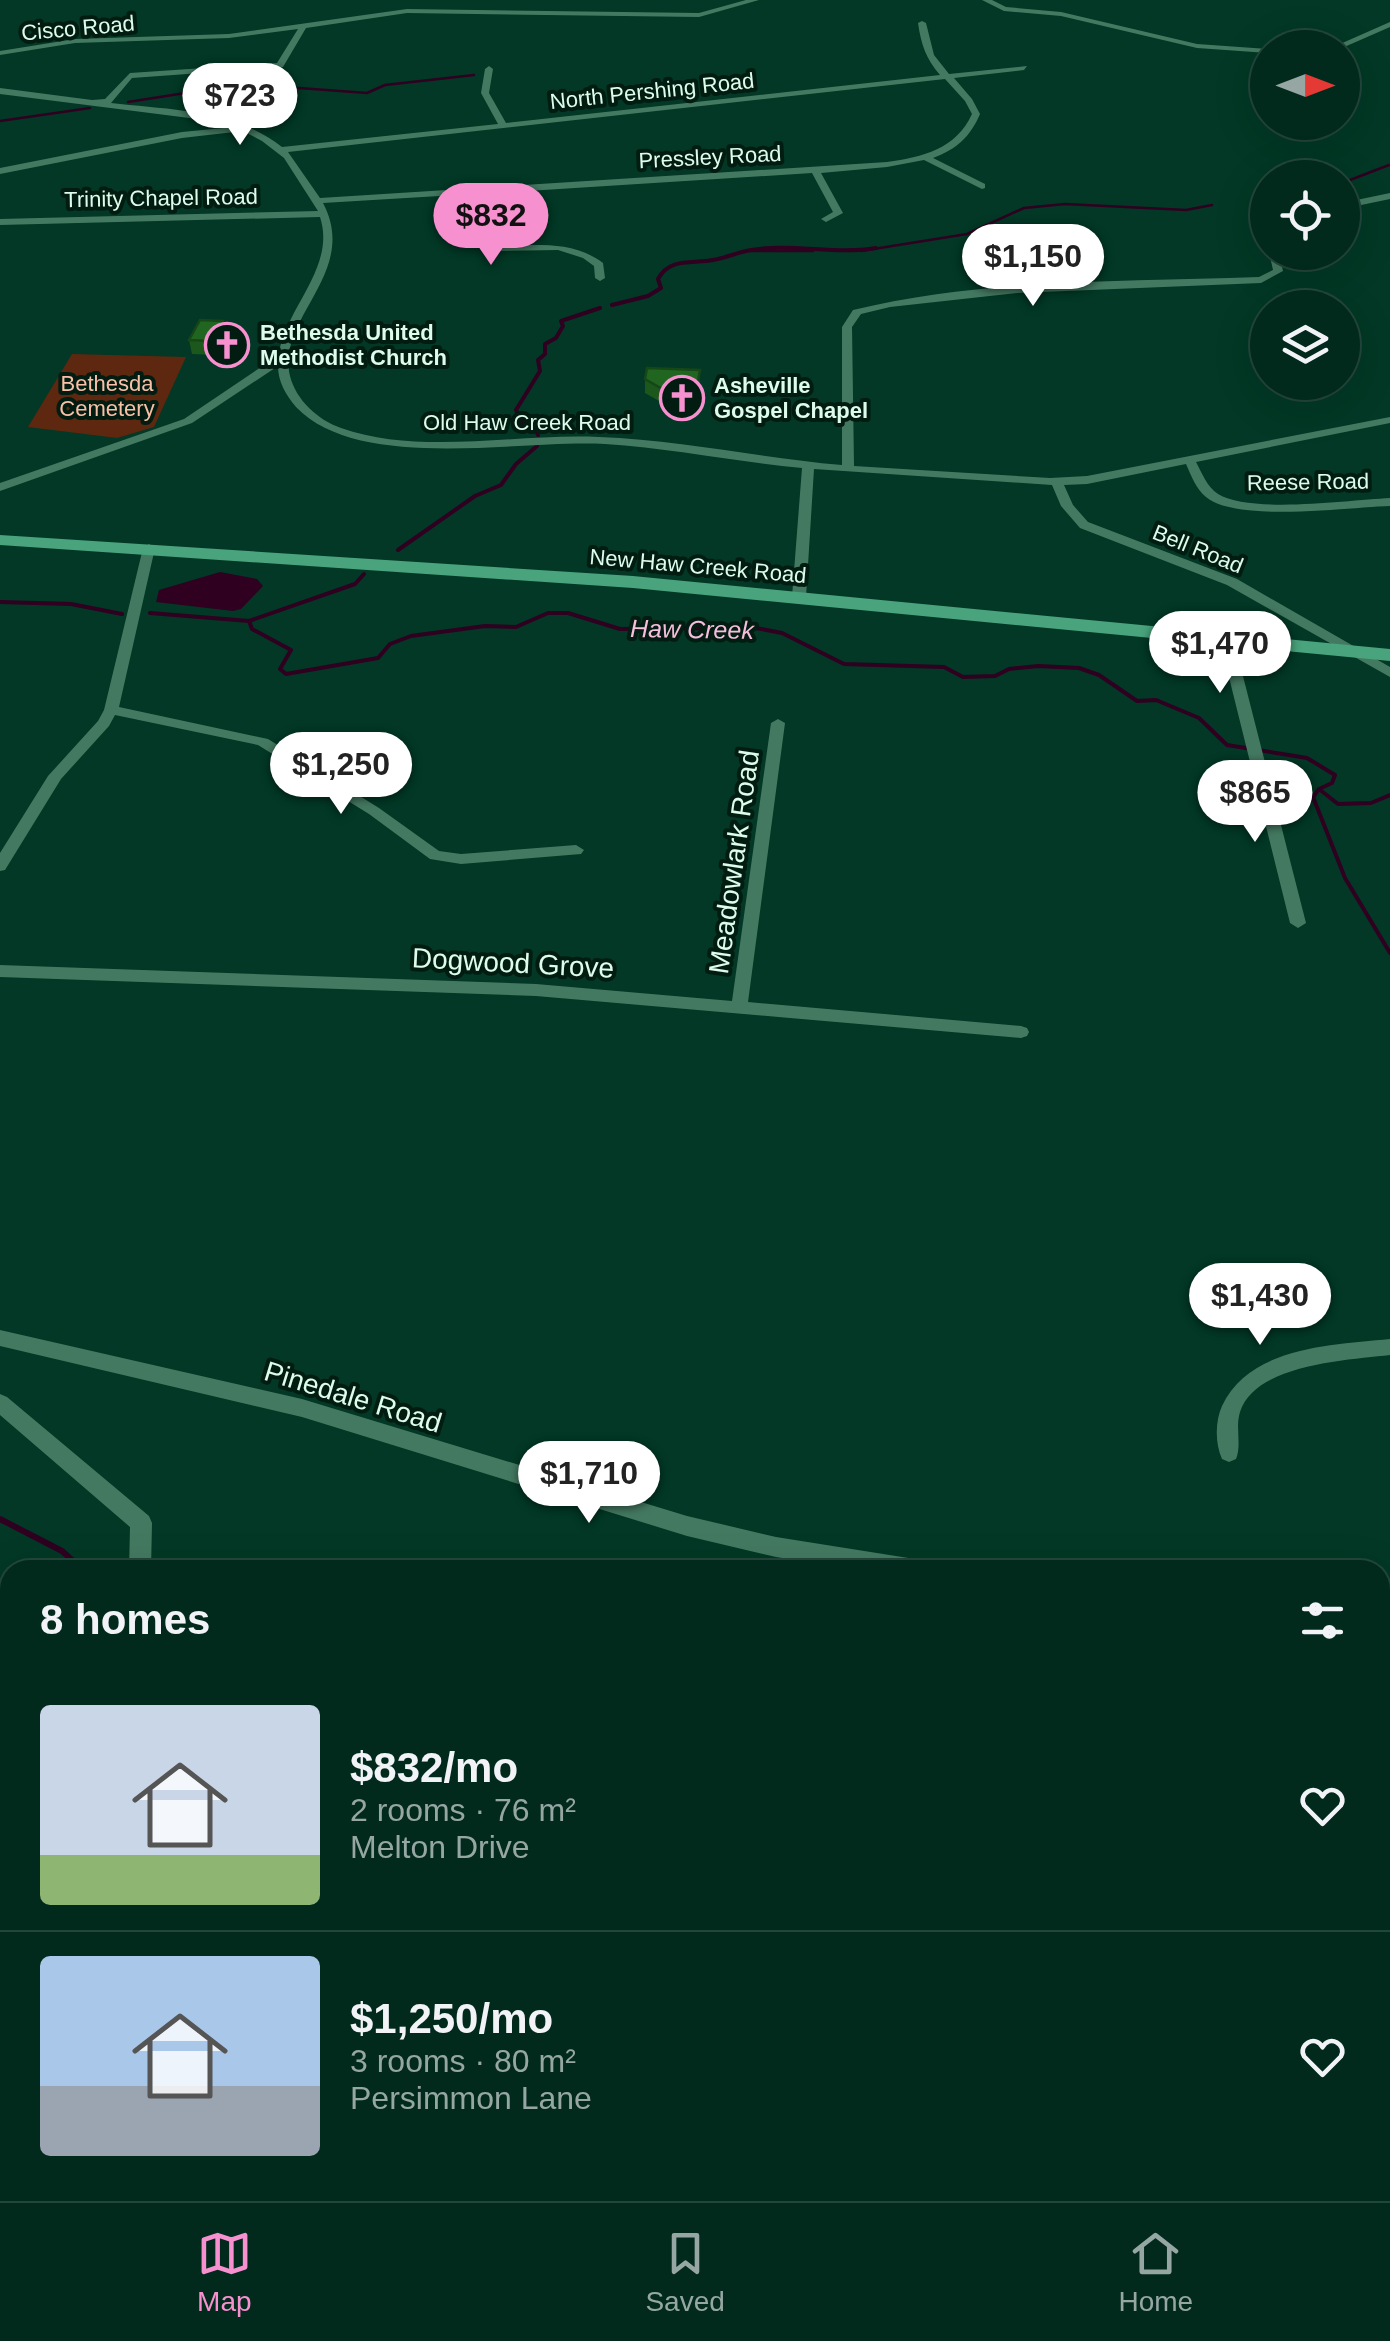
<!DOCTYPE html>
<meta charset="utf-8">
<style>
:root{--surface:#022a1c;--page:#103629;--text:#f1f3f6;--muted:#96a7a3;--line:#23463b;--accent:#f690cf}
body{margin:0;font-family:Arial,sans-serif;background:var(--page);color:var(--text);height:100vh;display:flex;flex-direction:column;font-size:38px;white-space:nowrap}
*{box-sizing:border-box;margin:0}
p{font-size:32px;color:var(--muted)}
.icon{flex:none;width:55px;height:55px;fill:none;stroke:currentColor;stroke-width:2;stroke-linecap:round;stroke-linejoin:round}
.map{position:relative;flex:1;overflow:hidden}
.panel{position:absolute;left:0px;top:1560px;width:1390px;height:642px;display:flex;flex-direction:column;background:var(--surface);border-radius:30px 30px 0 0;box-shadow:0 10px 40px #0002,0 0 0 2px var(--line)}
.panel>*{flex:none}
.needle{width:65px;rotate:90deg}
.tools{position:absolute;left:1250px;top:30px;display:grid;gap:20px}
.tools a{display:grid;place-items:center;width:110px;height:110px;border-radius:50%;background:var(--surface);box-shadow:0 10px 40px #0002,0 0 0 2px var(--line);font-size:50px}
.price{position:absolute;translate:-50% -85px;padding:0 22px;border-radius:35px;background:#fff;color:#222;font-size:32px;line-height:65px;filter:drop-shadow(0 2px 5px #0008)}
.price::after{content:'';position:absolute;left:50%;top:60px;width:30px;height:22px;margin-left:-15px;background:inherit;clip-path:polygon(0 0,100% 0,50% 100%)}
.price.selected{background:var(--accent);color:#111}
ul{padding:0;list-style:none}
li{display:flex;align-items:center;gap:30px;height:250px;padding:0 40px}
li+li{border-top:2px solid var(--line)}
li span{display:grid;place-items:center;flex:none;width:280px;height:200px;border-radius:10px;color:#555}
li>.icon{margin-inline-start:auto}
span .icon{width:120px;height:120px;fill:#fffc;stroke-width:1}
li b{font-size:42px}
h2{display:flex;justify-content:space-between;align-items:center;height:120px;padding:0 40px;font-size:42px}
.tabs{display:flex;justify-content:space-around;align-items:center;height:140px;border-top:2px solid var(--line);background:var(--surface);font-size:28px;color:var(--muted)}
.tabs a{display:grid;justify-items:center;gap:5px}
.tabs .selected{color:var(--accent)}
.map>svg:first-child{display:block}
.green{fill:#5d280f}
.water{fill:#2f0020}
.lines{fill:none;stroke-linecap:round;stroke-linejoin:round}
.stream-far2{stroke:#2f0020;stroke-width:2.5}
.stream-far1{stroke:#2f0020;stroke-width:4}
.stream{stroke:#2f0020;stroke-width:6}
.street{fill:#447961;fill-rule:evenodd}
.secondary{fill:#49a37d;fill-rule:evenodd}
.wall{fill:#1c581c}
.shaded-wall{fill:#164717}
.building{fill:#206621;stroke:#164717;stroke-width:2.5}
.labels{text-anchor:middle;dominant-baseline:central;stroke-width:8;stroke-linejoin:round;paint-order:stroke}
.far-street-label{font-size:22px;fill:#ddfcec;stroke:#021c11}
.far-poi-label{font-size:22px;font-weight:bold;fill:#ddfcec;stroke:#021c11;text-anchor:start}
.far-park-label{font-size:22px;fill:#f9c0a8;stroke:#021c11}
.far-water-label{font-size:25px;font-style:italic;fill:#f5bedd;stroke:#021c11}
.street-label{font-size:28px;fill:#ddfcec;stroke:#021c11}
</style>
<div class="map">
<svg width="1390" height="2201" viewBox="0 0 1390 2201">
<rect width="100%" height="100%" fill="#023825"/>
<!-- green -->
<path class="green" d="M 72,354 L 186,357 L 154,427 L 117,438 L 28,427 Z"/>
<!-- water -->
<path class="water" d="M 220,572 L 257,579 L 263,586 L 241,609 L 233,611 L 156,602 L 159,590 Z"/>
<g class="lines">
<!-- stream-far2 -->
<path class="stream-far2" d="M 128,102 L 198,91 L 214,95 L 299,88 L 367,93 L 385,85 L 474,75
M 0,121 L 90,108
M 1350,180 L 1389,165
M 1253,198 L 1266,190
M 746,251 L 813,251
M 861,251 L 967,234 L 1024,208 L 1065,204 L 1186,210 L 1212,205"/>
<!-- stream-far1 -->
<path class="stream-far1" d="M 612,305 L 648,296 L 661,288 L 658,279 C 670,257 692,264 713,260 C 726,258 738,252 751,250 C 792,243 835,255 876,248
M 538,435 L 535,428 L 522,423 L 516,410 L 540,371 L 538,360 L 545,354 L 545,344 L 556,338 L 563,326 L 561,321 L 600,308
M 398,550 L 475,496 L 501,485 L 516,464 L 537,446
M 0,602 L 71,604 L 122,614
M 150,613 L 249,621 L 252,629 L 291,650 L 280,669 L 286,674 L 378,658 L 390,644 L 411,636 L 485,626 L 516,627 L 548,613 L 568,613 L 620,629 L 716,628 L 742,633 L 756,628 L 782,633 L 844,664 L 944,667 L 963,677 L 995,676 L 1009,669 L 1038,666 L 1079,668 L 1099,675 L 1137,701 L 1156,700 L 1199,718 L 1227,745 L 1307,758 L 1335,775 L 1332,783 L 1319,789
M 249,621 L 355,584 L 364,574
M 1319,789 L 1313,797 L 1345,878 L 1390,953
M 1319,789 L 1338,804 L 1371,803 L 1390,795"/>
<!-- stream -->
<path class="stream" d="M 0,1519 L 62,1551 L 83,1570
M 1171,2192 L 1188,2201"/>
<!-- street -->
<path class="street" d="M 746,0 L 759,0 L 699,17 L 407,13 L 306,28 L 283,67 L 132,78 L 111,103 C 170,110 234,109 282,147 L 498,124 L 481,93 L 485,69 L 489,66 L 493,69 L 489,93 L 506,123 L 940,75 C 926,59 921,44 918,23 L 922,21 L 926,23 L 934,55 L 949,74 L 1027,66 L 1024,70 L 954,78 L 972,99 L 980,114 C 970,137 957,149 933,158 L 985,184 L 985,188 L 982,189 L 924,160 L 887,167 L 821,173 L 843,213 L 826,222 L 821,219 L 833,212 L 812,173 L 465,195 L 479,240 L 482,243 C 524,250 566,235 603,263 L 605,278 L 600,281 L 595,278 L 594,266 L 583,258 L 558,250 L 494,251 L 475,247 L 469,241 L 456,195 L 323,203 C 360,273 276,317 290,376 C 296,400 318,420 341,428 C 420,456 517,433 599,437 C 681,440 761,458 842,465 L 842,327 L 853,310 C 984,278 1125,282 1259,277 L 1273,270 L 1269,252 L 1279,252 L 1283,271 L 1261,283 L 1017,293 L 890,307 L 861,314 L 852,327 L 854,466 L 1050,478 L 1087,476 L 1390,417 L 1390,423 L 1196,462 C 1202,473 1207,487 1218,494 C 1251,514 1349,500 1390,498 L 1390,506 C 1349,507 1237,523 1206,497 C 1196,489 1191,475 1186,464 L 1087,484 L 1064,485 L 1073,505 L 1088,522 L 1237,579 L 1390,667 L 1390,677 L 1227,585 L 1080,528 L 1061,506 L 1052,485 L 814,469 L 806,597 L 799,601 L 792,597 L 802,468 C 736,462 671,448 605,444 C 520,439 359,473 296,407 C 286,395 278,382 278,366 L 192,423 L 0,491 L 0,483 L 184,419 L 270,361 L 278,360 C 282,310 337,269 320,217 L 0,225 L 0,219 L 318,211 L 284,158 L 262,141 L 243,131 L 182,138 L 0,174 L 0,168 L 182,132 L 234,127 L 213,121 L 0,94 L 0,88 L 92,100 L 105,99 L 130,73 L 277,63 L 298,29 L 229,38 L 75,43 L 0,55 L 0,51 L 75,39 L 229,34 L 407,9 L 699,13 ZM 945,79 L 965,101 L 972,114 C 956,149 923,157 887,162 L 320,198 L 288,152 Z
M 982,0 L 992,0 L 1006,7 L 1061,12 L 1197,44 L 1268,49 L 1268,53 L 1197,48 L 1061,16 L 1004,11 Z
M 1390,22 L 1390,27 L 1342,48 L 1331,48 Z
M 1390,193 L 1390,199 L 1342,209 L 1342,203 Z
M 149,544 L 155,548 L 119,707 L 268,739 L 379,808 L 439,851 L 461,854 L 576,845 L 584,850 L 581,854 L 461,864 L 430,859 L 369,814 L 258,745 L 115,715 L 109,726 L 61,779 L 5,870 L 0,871 L 0,853 L 48,776 L 98,721 L 104,710 L 143,548 Z
M 1226,633 L 1233,637 L 1306,923 L 1298,928 L 1290,923 L 1219,637 Z
M 778,719 L 785,723 L 748,1002 L 1021,1026 L 1027,1028 L 1029,1032 L 1027,1036 L 1021,1038 L 536,996 L 0,977 L 0,965 L 536,984 L 732,1001 L 771,723 Z
M 0,1330 L 302,1399 L 687,1516 L 776,1537 L 921,1560 L 929,1563 L 932,1570 L 859,1570 L 776,1557 L 687,1536 L 302,1417 L 0,1346 Z
M 1390,1339 L 1390,1355 C 1348,1360 1255,1364 1240,1412 C 1235,1428 1242,1444 1236,1459 L 1229,1462 L 1222,1459 C 1215,1444 1215,1421 1222,1406 C 1250,1346 1333,1345 1390,1339 Z
M 0,1394 L 7,1397 L 149,1516 L 152,1523 L 151,1570 L 129,1570 L 130,1527 L 0,1415 Z"/>
<!-- secondary -->
<path class="secondary" d="M 0,535 L 633,576 L 1390,649 L 1390,661 L 633,588 L 0,545 Z"/>
</g>
<!-- wall -->
<path class="wall" d="M 226,335 L 216,355 L 192,354 L 189,340 Z
M 700,370 L 700,384 L 696,407 L 680,413 L 645,393 L 645,379 Z"/>
<!-- shaded-wall -->
<path class="shaded-wall" d="M 223,321 L 226,335 L 216,355 L 213,341 Z
M 700,370 L 700,384 L 696,407 L 680,413 L 680,399 Z"/>
<!-- building -->
<path class="building" d="M 200,320 L 223,321 L 213,341 L 189,340 Z
M 647,368 L 700,370 L 696,393 L 680,399 L 645,379 Z"/>
<!-- icons -->
<defs>
<symbol id="church-ring" viewBox="-11 -11 22 22"><circle r="9.5" fill="#021c11" stroke="#f690cf" stroke-width="1.5"/><path d="M-1.2-6h2.4v3.5h3.3v2.4h-3.3V6h-2.4V-.1h-3.3v-2.4h3.3Z" fill="#f690cf"/></symbol>
</defs>
<g fill-rule="evenodd">
<use href="#church-ring" x="202" y="320" width="50" height="50"/>
<use href="#church-ring" x="657" y="373" width="50" height="50"/>
</g>
<g class="labels">
<!-- far-street labels -->
<g class="far-street-label">
<text transform="translate(78 28) rotate(-5)">Cisco Road</text>
<text transform="translate(652 91) rotate(-6)">North Pershing Road</text>
<text transform="translate(710 157) rotate(-3)">Pressley Road</text>
<text transform="translate(161 198) rotate(-1)">Trinity Chapel Road</text>
<text x="527" y="422">Old Haw Creek Road</text>
<text transform="translate(1308 482) rotate(-1)">Reese Road</text>
<text transform="translate(1198 549) rotate(22)">Bell Road</text>
<text transform="translate(698 566) rotate(5)">New Haw Creek Road</text>
</g>
<!-- far-poi labels -->
<g class="far-poi-label">
<text x="260" y="332">Bethesda United<tspan x="260" dy="25">Methodist Church</tspan></text>
<text x="714" y="385">Asheville<tspan x="714" dy="25">Gospel Chapel</tspan></text>
</g>
<!-- far-park labels -->
<g class="far-park-label">
<text x="107" y="383">Bethesda<tspan x="107" dy="25">Cemetery</tspan></text>
</g>
<!-- far-water labels -->
<g class="far-water-label">
<text transform="translate(692 629) rotate(1)">Haw Creek</text>
</g>
<!-- street labels -->
<g class="street-label">
<text transform="translate(734 862) rotate(-82)">Meadowlark Road</text>
<text transform="translate(513 963) rotate(3)">Dogwood Grove</text>
<text transform="translate(353 1397) rotate(17)">Pinedale Road</text>
</g>
</g>
</svg>
<div class="tools">
<a><svg class="needle" viewBox="-14 -14 28 28"><path d="M0-13l5 13h-10z" fill="#e53935"/><path d="M0 13l5-13h-10z" fill="#96a7a3"/></svg></a>
<a><svg class="icon" aria-label="locate" viewBox="0 0 24 24"><circle cx="12" cy="12" r="6"/><path d="M12 2v4M12 18v4M2 12h4M18 12h4"/></svg></a>
<a><svg class="icon" aria-label="layers" viewBox="0 0 24 24"><path d="M12 4l9 5-9 5-9-5zM3 14l9 5 9-5"/></svg></a>
</div>
<b class="price" style="left:240px;top:148px">$723</b>
<b class="price selected" style="left:491px;top:268px">$832</b>
<b class="price" style="left:1033px;top:309px">$1,150</b>
<b class="price" style="left:1220px;top:696px">$1,470</b>
<b class="price" style="left:341px;top:817px">$1,250</b>
<b class="price" style="left:1255px;top:845px">$865</b>
<b class="price" style="left:1260px;top:1348px">$1,430</b>
<b class="price" style="left:589px;top:1526px">$1,710</b>
<section class="panel">
<h2>8 homes<svg class="icon" aria-label="filters" viewBox="0 0 24 24"><path d="M4 7h16M4 17h16"/><circle cx="9" cy="7" r="2"/><circle cx="15" cy="17" r="2"/></svg></h2>
<ul>
<li><span style="background:linear-gradient(#c9d6e8 75%,#8fb573 0)"><svg class="icon" aria-label="home" viewBox="0 0 24 24"><path d="M3 11l9-7 9 7M6 9v11h12V9"/></svg></span><div><b>$832/mo</b><p>2 rooms · 76 m²</p><p>Melton Drive</p></div><svg class="icon" aria-label="heart" viewBox="0 0 24 24"><path d="M12 20l-8-8c-3-5 5-10 8-4 3-6 11-1 8 4z"/></svg></li>
<li><span style="background:linear-gradient(#a9c7e8 65%,#9aa5b1 0)"><svg class="icon" aria-label="home" viewBox="0 0 24 24"><path d="M3 11l9-7 9 7M6 9v11h12V9"/></svg></span><div><b>$1,250/mo</b><p>3 rooms · 80 m²</p><p>Persimmon Lane</p></div><svg class="icon" aria-label="heart" viewBox="0 0 24 24"><path d="M12 20l-8-8c-3-5 5-10 8-4 3-6 11-1 8 4z"/></svg></li>
</ul>
</section>
</div>
<nav class="tabs">
<a class="selected"><svg class="icon" aria-label="map" viewBox="0 0 24 24"><path d="M3 6l6-2 6 2 6-2v14l-6 2-6-2-6 2zM9 4v14M15 6v14"/></svg>Map</a>
<a><svg class="icon" aria-label="saved" viewBox="0 0 24 24"><path d="M7 4h10v16l-5-4-5 4z"/></svg>Saved</a>
<a><svg class="icon" aria-label="home" viewBox="0 0 24 24"><path d="M3 11l9-7 9 7M6 9v11h12V9"/></svg>Home</a>
</nav>
